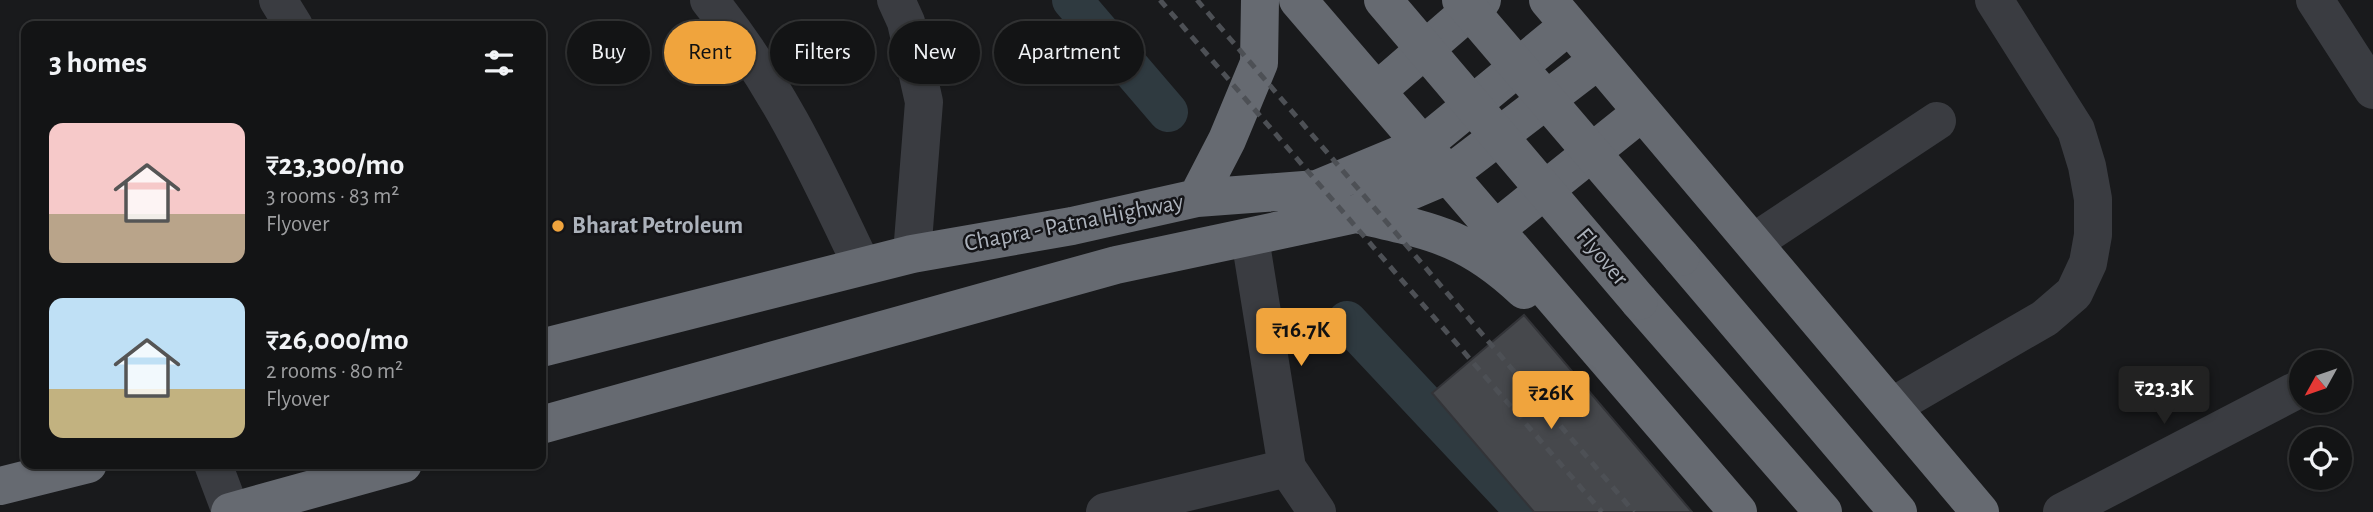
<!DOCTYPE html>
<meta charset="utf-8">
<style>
:root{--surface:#131415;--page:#1c1d1e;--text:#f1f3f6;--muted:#9d9ea0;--line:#323334;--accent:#f0a43d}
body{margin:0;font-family:"Alegreya Sans",sans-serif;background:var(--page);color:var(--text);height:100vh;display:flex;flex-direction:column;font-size:26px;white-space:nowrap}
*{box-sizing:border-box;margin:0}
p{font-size:23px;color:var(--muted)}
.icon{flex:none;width:38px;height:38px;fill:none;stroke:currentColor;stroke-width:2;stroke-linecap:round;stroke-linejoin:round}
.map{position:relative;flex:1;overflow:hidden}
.details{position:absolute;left:21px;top:21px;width:525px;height:448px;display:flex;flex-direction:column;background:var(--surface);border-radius:14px;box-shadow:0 2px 5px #0004,0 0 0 2px var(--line)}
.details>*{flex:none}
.hud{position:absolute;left:567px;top:21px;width:665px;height:63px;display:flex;gap:14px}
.needle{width:46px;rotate:230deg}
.controls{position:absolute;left:2289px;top:350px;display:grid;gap:14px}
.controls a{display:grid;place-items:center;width:63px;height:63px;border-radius:50%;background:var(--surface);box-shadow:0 2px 5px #0004,0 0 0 2px var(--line);font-size:35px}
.price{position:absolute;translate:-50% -60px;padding:0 16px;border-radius:7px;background:var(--accent);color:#111;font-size:23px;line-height:46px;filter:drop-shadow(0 2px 4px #0008)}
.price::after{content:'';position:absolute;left:50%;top:42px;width:21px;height:16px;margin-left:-10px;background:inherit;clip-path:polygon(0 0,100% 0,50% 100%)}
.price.selected{background:#222;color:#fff}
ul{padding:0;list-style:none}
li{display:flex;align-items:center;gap:21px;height:175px;padding:0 28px}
li span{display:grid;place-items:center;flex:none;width:196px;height:140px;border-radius:14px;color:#555}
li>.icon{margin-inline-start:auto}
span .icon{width:84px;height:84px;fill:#fffc;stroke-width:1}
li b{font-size:30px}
h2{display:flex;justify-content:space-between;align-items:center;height:84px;padding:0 28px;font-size:30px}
.pill{padding:0 24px;border-radius:32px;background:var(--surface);box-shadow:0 2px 5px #0004,0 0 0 2px var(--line);font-size:24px;line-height:63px}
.pill.selected{background:var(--accent);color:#111}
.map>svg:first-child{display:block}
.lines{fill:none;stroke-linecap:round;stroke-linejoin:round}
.canal{stroke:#2f3a40;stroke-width:40}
.building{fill:#46484c;stroke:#333438;stroke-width:2}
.minor{stroke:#3a3c41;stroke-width:38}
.highway{stroke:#666a71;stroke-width:38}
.rail{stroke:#4d5055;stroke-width:5;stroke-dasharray:9 7;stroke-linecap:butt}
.highway-bridge{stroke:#666a71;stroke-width:38}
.poi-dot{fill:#f0a43d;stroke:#141417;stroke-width:2.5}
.labels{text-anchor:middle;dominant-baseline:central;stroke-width:5;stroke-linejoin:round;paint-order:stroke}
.street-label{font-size:24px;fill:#acb2bb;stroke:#141417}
.poi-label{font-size:24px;font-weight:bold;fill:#acb2bb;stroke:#141417;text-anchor:start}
</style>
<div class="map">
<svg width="2373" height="512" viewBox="0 0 2373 512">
<rect width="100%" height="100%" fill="#191a1c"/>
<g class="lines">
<!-- canal -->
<path class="canal" d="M 1072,0 L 1168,112
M 1347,321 L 1526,512"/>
</g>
<!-- building -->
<path class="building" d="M 1524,315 L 1692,512 L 1534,512 L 1432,393 Z"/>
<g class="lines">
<!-- minor -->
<path class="minor" d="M 278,0 L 294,26
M 709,0 C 776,82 817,171 862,266
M 896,0 L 906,22 L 924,102 L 912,254
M 2315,0 L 2373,90
M 1250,238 L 1287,468 L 1317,512
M 1754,242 L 1937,121
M 1893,406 L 2045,318 L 2074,293 L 2088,263 L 2093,235 L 2093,199 L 2087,166 L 2076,130 L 1994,0
M 213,464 L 231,512
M 1105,512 L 1287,468
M 2062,512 L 2293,392"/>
<!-- highway -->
<path class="highway" d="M 1298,0 L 1738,512
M 1548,0 L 1980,512
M 1378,90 L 1482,0
M 1197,198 L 1227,140 L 1259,63 L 1260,0
M 1356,214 C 1430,231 1467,236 1524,290
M 1496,229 L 1642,112
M 1681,257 L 1898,512
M 1639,301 L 1823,512
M 541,348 L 912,254 L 1072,226 L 1197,198 L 1317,189 L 1423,145 L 1568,26
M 541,425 L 1116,265 L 1356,214 L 1448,175 L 1597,61
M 0,486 L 88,464
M 230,512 L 403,464"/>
<!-- rail -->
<path class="rail" d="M 1160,0 L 1602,512
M 1197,0 L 1634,512"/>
<!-- highway-bridge -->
<path class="highway-bridge" d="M 1383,0 L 1639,301
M 1461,0 L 1681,257"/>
</g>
<!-- markers -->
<circle class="poi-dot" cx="558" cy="226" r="7"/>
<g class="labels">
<!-- street labels -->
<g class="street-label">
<text transform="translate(1074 223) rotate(-11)">Chapra - Patna Highway</text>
<text transform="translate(1602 257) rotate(50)">Flyover</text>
</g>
<!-- poi labels -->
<g class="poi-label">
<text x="572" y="226">Bharat Petroleum</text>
</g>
</g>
</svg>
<div class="controls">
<a><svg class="needle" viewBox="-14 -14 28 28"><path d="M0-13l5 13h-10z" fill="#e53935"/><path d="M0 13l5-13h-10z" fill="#9d9ea0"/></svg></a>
<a><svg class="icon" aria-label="locate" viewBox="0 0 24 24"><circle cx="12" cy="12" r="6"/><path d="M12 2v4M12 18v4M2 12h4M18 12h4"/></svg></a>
</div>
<b class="price" style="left:1301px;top:368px">₹16.7K</b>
<b class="price selected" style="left:2164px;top:426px">₹23.3K</b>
<b class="price" style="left:1551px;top:431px">₹26K</b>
<div class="hud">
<a class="pill">Buy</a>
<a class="pill selected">Rent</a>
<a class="pill">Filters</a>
<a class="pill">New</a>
<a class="pill">Apartment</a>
</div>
<section class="details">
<h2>3 homes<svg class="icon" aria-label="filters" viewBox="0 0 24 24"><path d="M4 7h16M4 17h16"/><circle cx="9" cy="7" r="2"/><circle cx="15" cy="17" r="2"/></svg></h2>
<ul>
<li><span style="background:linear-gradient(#f6c9c9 65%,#b9a48a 0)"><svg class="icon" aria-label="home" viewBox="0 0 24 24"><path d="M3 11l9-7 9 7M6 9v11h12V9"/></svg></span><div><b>₹23,300/mo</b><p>3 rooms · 83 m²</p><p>Flyover</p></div></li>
<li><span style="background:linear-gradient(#bfe0f5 65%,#c2b280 0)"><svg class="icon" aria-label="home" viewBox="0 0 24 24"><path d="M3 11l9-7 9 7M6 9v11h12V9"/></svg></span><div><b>₹26,000/mo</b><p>2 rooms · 80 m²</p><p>Flyover</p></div></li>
</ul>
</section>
</div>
